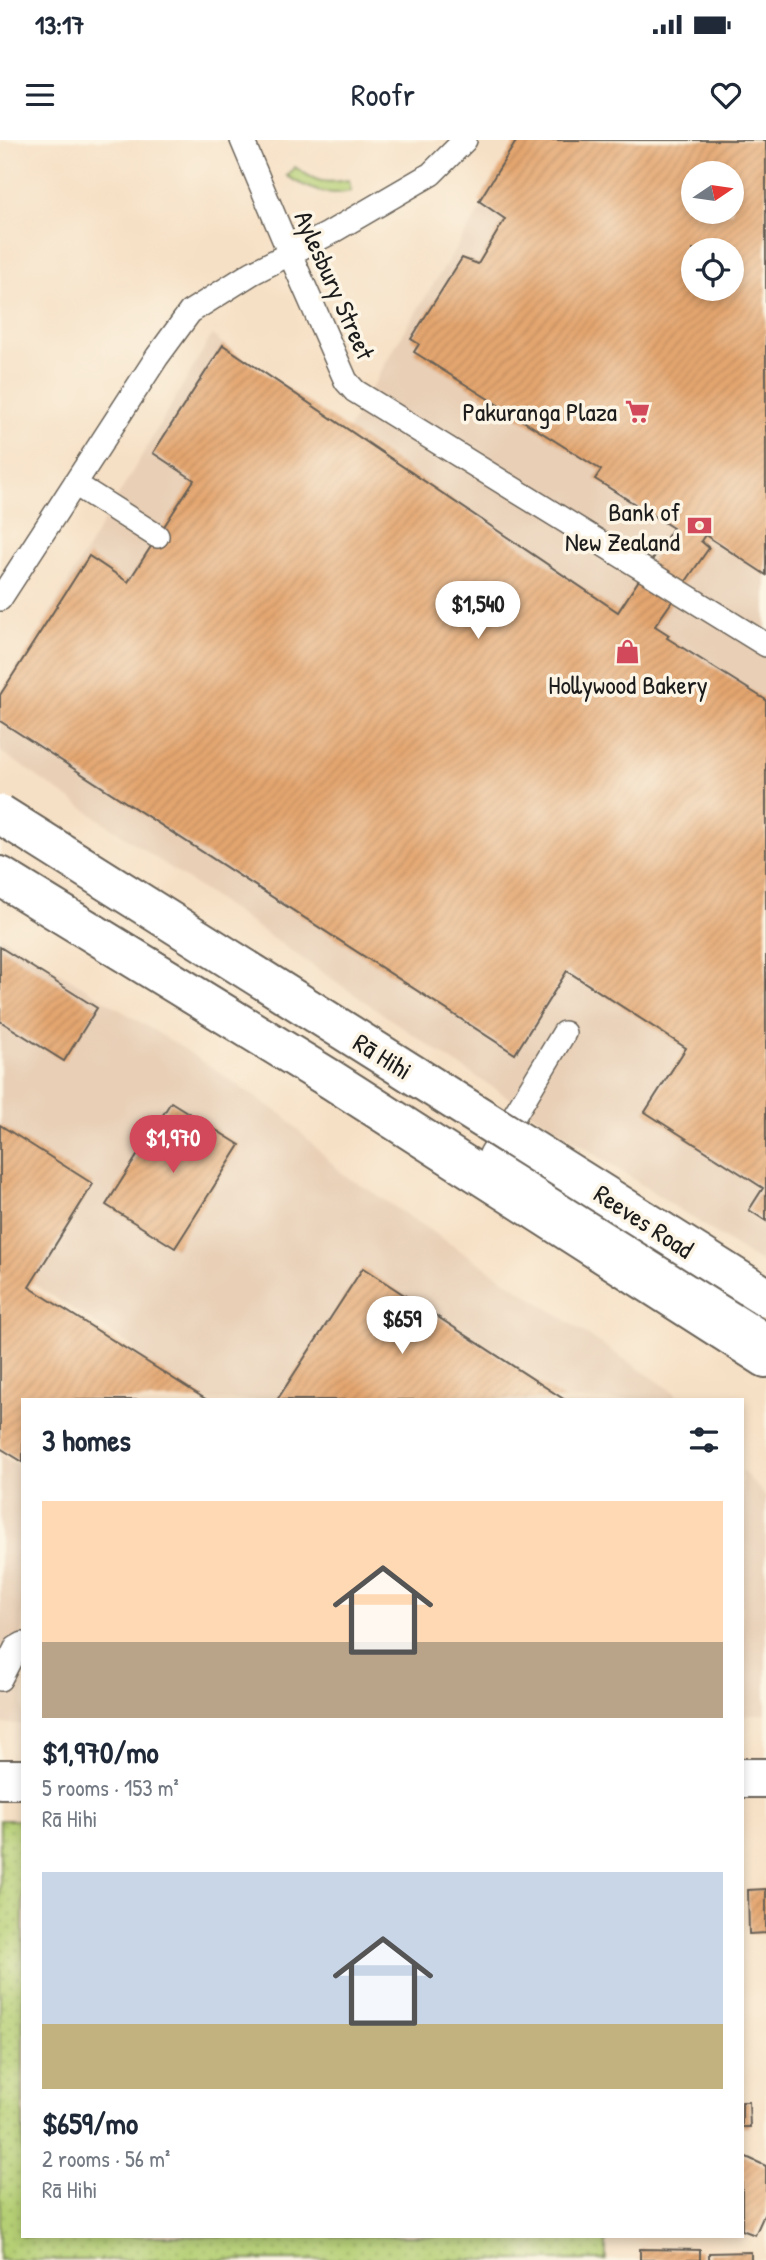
<!DOCTYPE html>
<meta charset="utf-8">
<style>
:root{--surface:#fff;--page:#f2f2f3;--text:#1f2937;--muted:#747a83;--accent:#d1495b}
body{margin:0;font-family:"Patrick Hand",sans-serif;background:var(--page);color:var(--text);height:100vh;display:flex;flex-direction:column;font-size:26px;white-space:nowrap}
*{box-sizing:border-box;margin:0}
p{font-size:23px;color:var(--muted)}
.icon{flex:none;width:38px;height:38px;fill:none;stroke:currentColor;stroke-width:2;stroke-linecap:round;stroke-linejoin:round}
.map{position:relative;flex:1;overflow:hidden}
.sheet{position:absolute;left:21px;top:1258px;width:723px;height:840px;display:flex;flex-direction:column;background:var(--surface);border-radius:0px;box-shadow:0 4px 10px #0003}
.sheet>*{flex:none}
.needle{width:46px;rotate:77deg}
.tools{position:absolute;left:681px;top:21px;display:grid;gap:14px}
.tools a{display:grid;place-items:center;width:63px;height:63px;border-radius:50%;background:var(--surface);box-shadow:0 4px 10px #0003;font-size:35px}
.price{position:absolute;translate:-50% -60px;padding:0 16px;border-radius:24px;background:#fff;color:#222;font-size:23px;line-height:46px;filter:drop-shadow(0 2px 4px #0008)}
.price::after{content:'';position:absolute;left:50%;top:42px;width:21px;height:16px;margin-left:-10px;background:inherit;clip-path:polygon(0 0,100% 0,50% 100%)}
.price.selected{background:var(--accent);color:#fff}
ul{padding:0;list-style:none}
li{display:grid;align-content:center;gap:14px;height:371px;padding:0 21px}
li span{display:grid;place-items:center;height:217px;border-radius:0px;color:#555}
li>.icon{margin-inline-start:auto}
span .icon{width:126px;height:126px;fill:#fffc;stroke-width:1}
li b{font-size:30px}
h2{display:flex;justify-content:space-between;align-items:center;height:84px;padding:0 21px;font-size:30px}
.status{display:flex;justify-content:space-between;align-items:center;height:49px;padding:0 35px;background:var(--surface);direction:ltr}
.status svg{height:19px;fill:currentColor}
header{display:flex;justify-content:space-between;align-items:center;height:91px;padding:0 21px;background:var(--surface);font-size:32px;font-weight:600}
.map>svg:first-child{display:block}
.built{fill:#e8cfb6;fill-rule:evenodd}
.grass{fill:#b5cf75;stroke:#687648;stroke-width:2}
.park{fill:url(#park-dots);stroke:#687648;stroke-width:2}
.building{fill:url(#building-hatch);fill-rule:evenodd}
.lines{fill:none;stroke-linecap:round;stroke-linejoin:round}
.service-casing{stroke:#686157;stroke-width:26}
.minor-casing{stroke:#686157;stroke-width:42}
.primary-casing{stroke:#686157;stroke-width:42}
.service{stroke:#fff;stroke-width:23}
.minor{stroke:#fff;stroke-width:38}
.primary{stroke:#fff;stroke-width:38}
.primary-bridge-casing{stroke:#686157;stroke-width:42;stroke-linecap:butt}
.primary-bridge{stroke:#fff;stroke-width:38}
.labels{text-anchor:middle;dominant-baseline:central;stroke-width:7;stroke-linejoin:round;paint-order:stroke}
.street-label{font-size:26px;fill:#1c1c1c;stroke:#fcf5e5}
.poi-label{font-size:26px;fill:#1c1c1c;stroke:#fcf5e5;text-anchor:end}
</style>
<div class="status"><b>13:17</b><svg viewBox="0 0 49 12"><path d="M0 12V9h3v3zM5 12V6h3v6zM10 12V3h3v9zM15 12V0h3v12zM26 1h20v11H26zM47 4h2v5h-2z"/></svg></div>
<header><svg class="icon" aria-label="menu" viewBox="0 0 24 24"><path d="M4 6h16M4 12h16M4 18h16"/></svg>Roofr<svg class="icon" aria-label="heart" viewBox="0 0 24 24"><path d="M12 20l-8-8c-3-5 5-10 8-4 3-6 11-1 8 4z"/></svg></header>
<div class="map">
<svg width="766" height="2120" viewBox="0 0 766 2120">
<defs>
<pattern id="park-dots" width="8" height="8" patternUnits="userSpaceOnUse" patternTransform="scale(1.75)"><rect width="8" height="8" fill="#b5cf75"/><path d="M2 2h.1M6 6h.1" fill="none" stroke="#9bb165" stroke-width="1.8" stroke-linecap="round"/></pattern>
<pattern id="building-hatch" width="6" height="6" patternUnits="userSpaceOnUse" patternTransform="scale(1.75)"><rect width="6" height="6" fill="#e4a66f"/><path d="M-1 1l2-2M0 6l6-6M5 7l2-2" fill="none" stroke="#c38e60"/></pattern>
</defs>
<rect width="100%" height="100%" fill="#fcf5e5"/>
<filter id="ink" filterUnits="userSpaceOnUse"><feTurbulence type="fractalNoise" baseFrequency=".0143" numOctaves="2"/><feDisplacementMap in="SourceGraphic" scale="14" xChannelSelector="R" yChannelSelector="G"/><feConvolveMatrix kernelMatrix="1 2 1 2 8 2 1 2 1" color-interpolation-filters="sRGB"/></filter>
<filter id="wash" filterUnits="userSpaceOnUse"><feTurbulence type="fractalNoise" baseFrequency=".00686" numOctaves="4" result="noise"/><feDisplacementMap in="SourceGraphic" scale="28" xChannelSelector="R" yChannelSelector="G"/><feGaussianBlur stdDeviation="1.57" result="paint"/><feColorMatrix in="noise" values="0 0 0 0 0 0 0 0 0 0 0 0 0 0 0 0 0 1.4 0 .05"/><feComposite in="paint" operator="in"/></filter>
<g filter="url(#wash)">
<rect width="100%" height="100%" fill="#f6e0c5"/>
<!-- built -->
<path class="built" d="M 524,0 L 766,0 L 766,1126 L 434,909 L 0,611 L 0,559 L 212,195 L 343,299 L 398,201 ZM 693,33 L 732,33 L 732,72 L 693,72 ZM 693,110 L 732,110 L 732,149 L 693,149 Z
M 0,796 L 184,909 L 284,976 L 346,1037 L 366,1048 L 674,1252 L 680,1260 L 103,1260 L 134,1208 L 0,1123 Z
M 0,1314 L 23,1329 L 23,1584 L 0,1584 Z
M 742,1330 L 766,1357 L 766,1574 L 742,1576 Z"/>
<!-- grass -->
<path class="grass" d="M 295,27 C 316,42 323,44 349,40 L 351,51 C 326,57 308,49 287,36 Z"/>
<!-- park -->
<path class="park" d="M 0,1680 L 23,1680 L 23,2096 L 606,2096 L 606,2120 L 0,2120 Z"/>
<g id="blocks">
<!-- building -->
<path class="building" d="M 517,0 L 766,0 L 766,435 L 705,395 L 701,401 L 709,408 L 655,486 L 669,495 L 667,498 L 766,560 L 766,1081 L 749,1070 L 763,1048 L 645,972 L 686,908 L 567,831 L 515,914 L 0,581 L 0,555 L 89,416 L 128,442 L 194,340 L 153,313 L 223,205 L 618,472 L 673,388 L 595,339 L 601,330 L 414,212 L 419,204 L 411,199 L 462,118 L 478,124 L 505,79 L 479,61 ZM 693,33 L 732,33 L 732,72 L 693,72 ZM 693,110 L 732,110 L 732,149 L 693,149 Z
M 0,807 L 97,868 L 64,921 L 0,881 Z
M 171,962 L 240,1005 L 175,1108 L 106,1065 Z
M 0,985 L 93,1044 L 29,1147 L 207,1260 L 23,1260 L 23,1322 L 0,1308 Z
M 363,1128 L 565,1260 L 277,1260 Z
M 766,1749 L 766,1793 L 749,1794 L 748,1750 Z
M 742,1962 L 749,1962 L 750,1987 L 742,1987 Z
M 742,2015 L 766,2026 L 766,2076 L 764,2075 L 755,2095 L 742,2090 Z
M 640,2109 L 700,2110 L 700,2120 L 640,2120 Z
M 751,2112 L 751,2120 L 709,2120 L 709,2113 Z"/>
</g>
</g>
<g filter="url(#ink)">
<use href="#blocks" fill-opacity="0" stroke="#686157" stroke-width="2"/>
<g class="lines">
<defs>
<path id="service" d="M 242,0 L 290,114 L 346,241 L 355,251 L 766,505
M 75,344 L 157,396
M 0,459 L 157,217 L 190,172 L 252,133 L 328,94 L 431,34 L 465,0
M 564,893 L 491,1014 L 766,1195
M 0,1539 L 16,1508 L 23,1504"/>
<path id="minor" d="M 742,1638 L 766,1638
M 0,1639 L 23,1639"/>
<path id="primary" d="M 0,736 L 332,940 L 766,1218"/>
</defs>
<!-- service casing -->
<use href="#service" class="service-casing"/>
<!-- minor casing -->
<use href="#minor" class="minor-casing"/>
<!-- primary casing -->
<use href="#primary" class="primary-casing"/>
<!-- service -->
<use href="#service" class="service"/>
<!-- minor -->
<use href="#minor" class="minor"/>
<!-- primary -->
<use href="#primary" class="primary"/>
<defs>
<path id="primary-bridge" d="M 0,674 L 766,1157"/>
</defs>
<!-- primary-bridge casing -->
<use href="#primary-bridge" class="primary-bridge-casing"/>
<!-- primary-bridge -->
<use href="#primary-bridge" class="primary-bridge"/>
</g>
</g>
<!-- icons -->
<defs>
<symbol id="supermarket-bare" viewBox="-9 -9 18 18"><path d="M-6-5.5h2.5l.6 2H6L4.5 2H-2.5L-4.4-4H-6ZM-1.5 3.2a1.3 1.3 0 1 0 .1 0ZM3 3.2a1.3 1.3 0 1 0 .1 0Z" fill="#d1495b" stroke="#fcf5e5" stroke-width="2.5" paint-order="stroke"/></symbol>
<symbol id="bank-bare" viewBox="-9 -9 18 18"><path d="M-6-4H6V4H-6ZM0-2.3a2.3 2.3 0 1 0 0 4.6a2.3 2.3 0 1 0 0-4.6Z" fill="#d1495b" stroke="#fcf5e5" stroke-width="2.5" paint-order="stroke"/></symbol>
<symbol id="shop-bare" viewBox="-9 -9 18 18"><path d="M-5-2.5h2.3a2.7 3.5 0 0 1 5.4 0H5L5.5 6h-11ZM-1.5-2.5h3a1.5 2.3 0 0 0-3 0Z" fill="#d1495b" stroke="#fcf5e5" stroke-width="2.5" paint-order="stroke"/></symbol>
</defs>
<g fill-rule="evenodd">
<use href="#supermarket-bare" x="620" y="254" width="35" height="35"/>
<use href="#bank-bare" x="682" y="368" width="35" height="35"/>
<use href="#shop-bare" x="610" y="494" width="35" height="35"/>
</g>
<g class="labels">
<!-- street labels -->
<g class="street-label">
<text transform="translate(335 145) rotate(66)">Aylesbury Street</text>
<text transform="translate(383 916) rotate(32)">Rā Hihi</text>
<text transform="translate(644 1081) rotate(33)">Reeves Road</text>
</g>
<!-- poi labels -->
<g class="poi-label">
<text x="617" y="271">Pakuranga Plaza</text>
<text x="680" y="371">Bank of<tspan x="680" dy="30">New Zealand</tspan></text>
<text x="628" y="544" text-anchor="middle">Hollywood Bakery</text>
</g>
</g>
</svg>
<div class="tools">
<a><svg class="needle" viewBox="-14 -14 28 28"><path d="M0-13l5 13h-10z" fill="#e53935"/><path d="M0 13l5-13h-10z" fill="#747a83"/></svg></a>
<a><svg class="icon" aria-label="locate" viewBox="0 0 24 24"><circle cx="12" cy="12" r="6"/><path d="M12 2v4M12 18v4M2 12h4M18 12h4"/></svg></a>
</div>
<b class="price" style="left:478px;top:501px">$1,540</b>
<b class="price selected" style="left:173px;top:1035px">$1,970</b>
<b class="price" style="left:402px;top:1216px">$659</b>
<section class="sheet">
<h2>3 homes<svg class="icon" aria-label="filters" viewBox="0 0 24 24"><path d="M4 7h16M4 17h16"/><circle cx="9" cy="7" r="2"/><circle cx="15" cy="17" r="2"/></svg></h2>
<ul>
<li><span style="background:linear-gradient(#ffd9b3 65%,#b9a48a 0)"><svg class="icon" aria-label="home" viewBox="0 0 24 24"><path d="M3 11l9-7 9 7M6 9v11h12V9"/></svg></span><div><b>$1,970/mo</b><p>5 rooms · 153 m²</p><p>Rā Hihi</p></div></li>
<li><span style="background:linear-gradient(#c9d6e8 70%,#c2b280 0)"><svg class="icon" aria-label="home" viewBox="0 0 24 24"><path d="M3 11l9-7 9 7M6 9v11h12V9"/></svg></span><div><b>$659/mo</b><p>2 rooms · 56 m²</p><p>Rā Hihi</p></div></li>
</ul>
</section>
</div>
